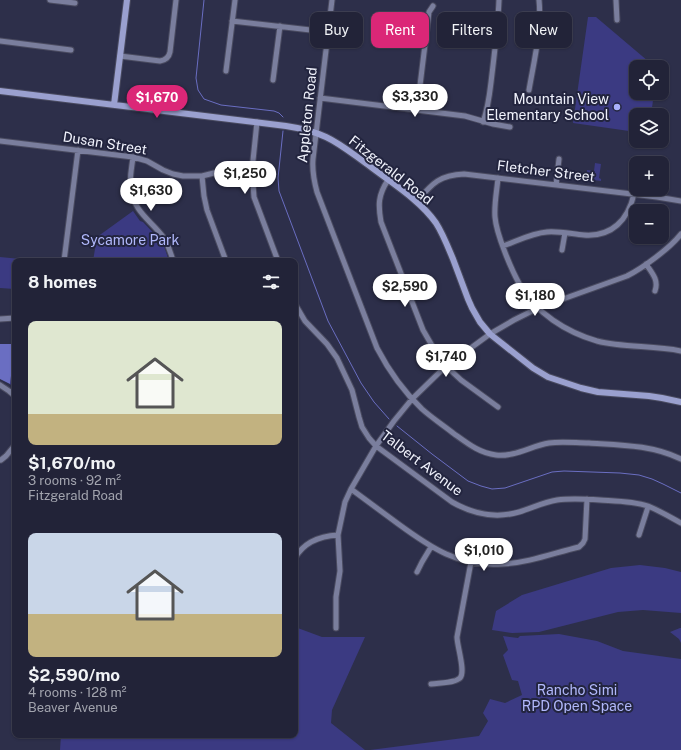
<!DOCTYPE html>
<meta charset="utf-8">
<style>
:root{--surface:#222338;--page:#2a2b40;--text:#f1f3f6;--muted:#a2a4ae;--line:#3f4053;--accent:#db2777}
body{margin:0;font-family:"Public Sans",sans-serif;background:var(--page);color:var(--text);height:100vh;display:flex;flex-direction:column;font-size:15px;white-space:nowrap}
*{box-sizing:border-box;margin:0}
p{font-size:13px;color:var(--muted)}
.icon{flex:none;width:22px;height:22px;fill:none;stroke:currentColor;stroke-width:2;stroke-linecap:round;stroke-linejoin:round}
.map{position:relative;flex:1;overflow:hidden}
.panel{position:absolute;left:12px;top:258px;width:286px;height:480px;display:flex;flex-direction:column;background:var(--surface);border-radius:8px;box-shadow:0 1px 3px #0004,0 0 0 1px var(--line)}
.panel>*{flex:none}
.guide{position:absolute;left:310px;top:12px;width:311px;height:36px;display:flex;gap:8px}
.fabs{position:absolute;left:629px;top:60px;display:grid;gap:8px}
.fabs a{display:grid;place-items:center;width:40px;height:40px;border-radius:8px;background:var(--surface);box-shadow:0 1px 3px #0004,0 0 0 1px var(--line);font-size:20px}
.price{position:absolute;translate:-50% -34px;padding:0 9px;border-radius:14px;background:#fff;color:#222;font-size:13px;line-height:26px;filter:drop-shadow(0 1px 2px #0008)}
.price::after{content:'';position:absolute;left:50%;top:24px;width:12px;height:9px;margin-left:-6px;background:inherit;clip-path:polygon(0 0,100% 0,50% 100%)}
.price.on{background:var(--accent);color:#fff}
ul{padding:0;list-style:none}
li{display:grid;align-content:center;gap:8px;height:212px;padding:0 16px}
li span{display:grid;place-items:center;height:124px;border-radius:8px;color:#555}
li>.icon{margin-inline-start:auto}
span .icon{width:72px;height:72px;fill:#fffc;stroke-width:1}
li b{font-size:17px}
h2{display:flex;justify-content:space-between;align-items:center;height:48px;padding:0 16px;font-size:17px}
.tag{padding:0 14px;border-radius:8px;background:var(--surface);box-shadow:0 1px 3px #0004,0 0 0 1px var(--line);font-size:14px;line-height:36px}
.tag.on{background:var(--accent);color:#fff}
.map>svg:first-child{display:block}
.green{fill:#3b3a82}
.water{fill:#6a6ec2}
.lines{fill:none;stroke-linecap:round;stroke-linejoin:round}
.stream{stroke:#6a6ec2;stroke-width:1}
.minor-casing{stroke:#4a4b60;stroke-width:7}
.major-casing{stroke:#4a4b60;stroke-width:8}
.minor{stroke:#7a7e9d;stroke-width:5}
.major{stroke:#9aa0cf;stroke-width:6}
.poi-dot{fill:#a9b0fc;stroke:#23253f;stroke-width:1.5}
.labels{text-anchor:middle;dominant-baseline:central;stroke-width:4;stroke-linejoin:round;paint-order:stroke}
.poi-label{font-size:14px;fill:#f0f2fc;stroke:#23253f;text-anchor:end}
.street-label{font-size:14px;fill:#f0f2fc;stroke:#23253f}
.park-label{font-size:14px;fill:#b1b8fb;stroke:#23253f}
</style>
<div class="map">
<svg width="681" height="750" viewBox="0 0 681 750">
<rect width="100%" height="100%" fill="#2d2f4a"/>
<!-- green -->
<path class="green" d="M 588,17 L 596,17 L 655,67 L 636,67 L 636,93 L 654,93 L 651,115 L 636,115 L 636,132 L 573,123 Z
M 595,163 L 601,164 L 599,178 L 601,179 L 601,181 L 586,179 L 587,170 L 594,171 Z
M 133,211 L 140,221 L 143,222 L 160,240 L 164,246 L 169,261 L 93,261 L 97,237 Z
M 0,257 L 31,260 L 15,261 L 15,289 L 0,288 Z
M 15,345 L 15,389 L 10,384 Z
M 640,565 L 665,568 L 681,572 L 681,613 L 643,610 L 618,612 L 539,632 L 512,633 L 492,630 L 496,611 L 522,595 L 611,568 Z
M 295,627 L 322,637 L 365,637 L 332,710 L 331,723 L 365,750 L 60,750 L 61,735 L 295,735 Z
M 680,628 L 681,628 L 681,643 L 679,639 L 670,632 Z
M 559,634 L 597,641 L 623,651 L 681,659 L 681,750 L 370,750 L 479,736 L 488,721 L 483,713 L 490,699 L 505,703 L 522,695 L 518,681 L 512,680 L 503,655 L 508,650 L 503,636 L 518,638 L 520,636 Z"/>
<!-- water -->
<path class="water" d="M 0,344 L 15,344 L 10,384 L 0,379 Z"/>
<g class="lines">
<!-- stream -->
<path class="stream" d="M 204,0 L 196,78 L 198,90 L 204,99 L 221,105 L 274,111 L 279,113 L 283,117
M 283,131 L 278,178 L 279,191 L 328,321 L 361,383 L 374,402 L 389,419
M 397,426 L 432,454 L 468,481 L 481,486 L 492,489 L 505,488 L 552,472 L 564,471 L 620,473 L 639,475 L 652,479 L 663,484 L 681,493"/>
<defs>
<path id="minor" d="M 50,0 L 75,3
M 332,0 L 313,159 C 312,171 314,181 317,192 L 377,348 C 389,371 403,391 422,409 C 432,418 443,425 453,433 C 467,443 479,453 496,455 C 515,457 531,446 549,443 C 562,441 576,443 589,443 C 621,445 652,445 681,459
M 616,0 L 617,20
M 232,21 L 328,32
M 0,41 L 71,50
M 120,56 L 160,61 C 166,60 169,57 170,52 L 176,0
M 226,71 L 235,0
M 273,80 L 280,26
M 529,90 C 534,61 542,29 539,0
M 320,98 L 465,116 L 493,124 L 510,127
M 417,110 L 429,12 L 433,6
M 257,122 L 252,170 L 254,197 L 278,261
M 483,122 C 489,106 490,90 492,74 C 495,49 498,25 499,0
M 0,141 L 133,157 L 147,161 L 163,170 L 173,174 L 183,176 L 202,176 L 222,171 L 252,170
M 133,157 C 132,167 129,178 131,188 C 134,213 151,220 164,238 C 168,245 171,253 173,261
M 202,176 L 204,196 L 207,210 L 226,261
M 498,178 C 497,190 494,204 495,217 C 496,230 501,242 506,255 C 510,265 514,275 520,285 C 536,313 566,332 597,341 C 624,348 653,345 681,351
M 388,180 C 378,195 378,205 381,222 L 423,330 L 434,349 L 446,366 L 461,380 L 498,407
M 556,185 L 559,159
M 417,201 C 432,184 439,175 464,174 L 657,197 L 681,201
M 503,246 C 517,241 532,233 547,232 C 559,231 572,234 584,235 C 612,237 628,220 634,194
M 562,250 L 565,233
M 64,261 L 78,150
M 646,264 C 652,273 659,280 655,291
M 295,304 L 305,321 L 327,344 L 337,358 L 352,390 L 359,417 L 362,427 L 369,438 L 376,446 L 452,502 C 473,514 495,519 519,512 C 532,508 544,502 557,500 C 571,498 586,499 600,500 C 616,501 633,501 648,506 C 660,511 670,517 681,523
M 0,319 L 15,318
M 0,385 L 9,391 L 15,396
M 1,460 L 6,456 L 15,445
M 351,489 C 366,500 382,512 397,523 C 431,548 459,567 502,564 C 528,563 554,553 579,547 L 583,543 L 585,539 L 587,499
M 639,535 L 648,507
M 295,558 C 304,542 321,536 338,535
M 417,572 L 422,562 L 431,547
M 336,628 L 336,597 L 340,571 L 338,535 L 345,502 L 351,489 L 376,446 L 394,421 L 412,399 L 446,366 L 490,334 L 514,320 L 538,308 L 627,276 C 643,268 670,248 681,234
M 431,684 C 439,683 447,683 454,681 C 455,681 459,679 460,678 C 466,672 457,646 457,637 L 471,562"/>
<path id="major" d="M 0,91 L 286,126 C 300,128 313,131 326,137 C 341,144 354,155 367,164 C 390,182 419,199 436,223 C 443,234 448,247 453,259 C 458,272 463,286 468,299 L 472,308 L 480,322 L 490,334 L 533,368 L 548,377 L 581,388 L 598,392 L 649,396 L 662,398 L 681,402
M 114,105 L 127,0"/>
</defs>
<!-- minor casing -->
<use href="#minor" class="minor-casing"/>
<!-- major casing -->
<use href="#major" class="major-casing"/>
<!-- minor -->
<use href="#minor" class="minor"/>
<!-- major -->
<use href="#major" class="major"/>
</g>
<!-- markers -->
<circle class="poi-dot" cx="617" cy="107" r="4"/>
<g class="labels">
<!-- poi labels -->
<g class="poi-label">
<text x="609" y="99">Mountain View<tspan x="609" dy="16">Elementary School</tspan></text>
</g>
<!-- street labels -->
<g class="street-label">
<text transform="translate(307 115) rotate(-84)">Appleton Road</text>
<text transform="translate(105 143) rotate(9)">Dusan Street</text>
<text transform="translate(391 170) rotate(38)">Fitzgerald Road</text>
<text transform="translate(546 171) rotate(7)">Fletcher Street</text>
<text transform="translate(422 463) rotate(37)">Talbert Avenue</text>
</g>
<!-- park labels -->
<g class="park-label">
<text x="130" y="240">Sycamore Park</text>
<text x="577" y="690">Rancho Simi<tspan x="577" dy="16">RPD Open Space</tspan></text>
</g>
</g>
</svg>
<div class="fabs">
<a><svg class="icon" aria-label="locate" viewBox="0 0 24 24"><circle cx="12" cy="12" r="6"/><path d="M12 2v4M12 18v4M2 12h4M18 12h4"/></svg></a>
<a><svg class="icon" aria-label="layers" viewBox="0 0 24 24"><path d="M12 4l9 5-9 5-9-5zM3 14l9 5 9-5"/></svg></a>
<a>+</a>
<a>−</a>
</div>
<b class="price" style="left:415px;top:118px">$3,330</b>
<b class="price on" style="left:157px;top:119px">$1,670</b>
<b class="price" style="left:245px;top:195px">$1,250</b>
<b class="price" style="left:151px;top:212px">$1,630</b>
<b class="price" style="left:405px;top:308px">$2,590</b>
<b class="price" style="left:535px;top:317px">$1,180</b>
<b class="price" style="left:446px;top:378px">$1,740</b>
<b class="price" style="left:484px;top:572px">$1,010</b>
<div class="guide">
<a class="tag">Buy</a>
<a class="tag on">Rent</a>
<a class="tag">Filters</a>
<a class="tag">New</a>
</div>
<section class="panel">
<h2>8 homes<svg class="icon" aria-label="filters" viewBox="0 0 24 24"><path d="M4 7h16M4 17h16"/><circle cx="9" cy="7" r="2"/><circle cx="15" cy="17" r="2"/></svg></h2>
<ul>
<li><span style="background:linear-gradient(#dfe7d0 75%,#c2b280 0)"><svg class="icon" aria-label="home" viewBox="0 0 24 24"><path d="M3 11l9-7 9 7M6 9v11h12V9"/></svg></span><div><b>$1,670/mo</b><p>3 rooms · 92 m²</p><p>Fitzgerald Road</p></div></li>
<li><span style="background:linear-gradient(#c9d6e8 65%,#c2b280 0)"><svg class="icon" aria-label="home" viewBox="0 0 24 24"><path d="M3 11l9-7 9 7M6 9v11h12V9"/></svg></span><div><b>$2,590/mo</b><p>4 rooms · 128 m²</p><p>Beaver Avenue</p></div></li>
</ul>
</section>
</div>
